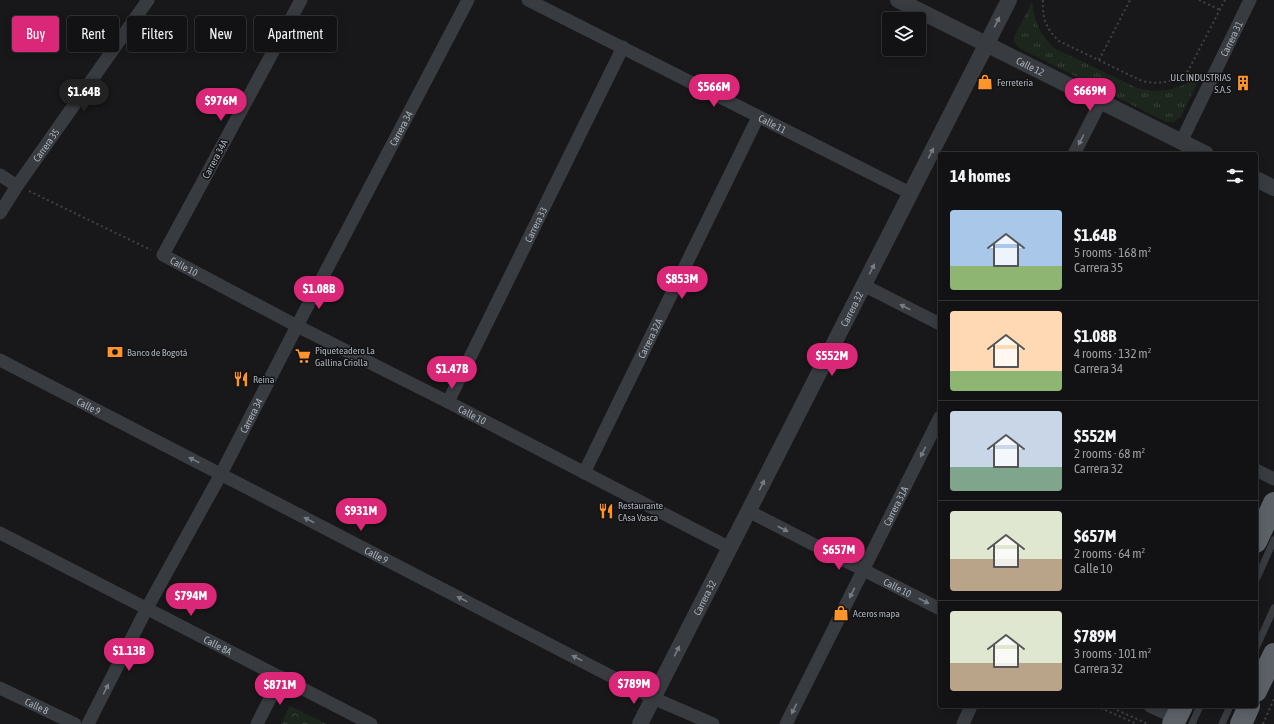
<!DOCTYPE html>
<meta charset="utf-8">
<style>
:root{--surface:#121214;--page:#1f2022;--text:#f1f3f6;--muted:#9c9ea0;--line:#313234;--accent:#db2777}
body{margin:0;font-family:"Asap Condensed",sans-serif;background:var(--page);color:var(--text);height:100vh;display:flex;flex-direction:column;font-size:15px;white-space:nowrap}
*{box-sizing:border-box;margin:0}
p{font-size:13px;color:var(--muted)}
.icon{flex:none;width:22px;height:22px;fill:none;stroke:currentColor;stroke-width:2;stroke-linecap:round;stroke-linejoin:round}
.map{position:relative;flex:1;overflow:hidden}
.sheet{position:absolute;left:938px;top:152px;width:320px;height:556px;display:flex;flex-direction:column;background:var(--surface);border-radius:4px;box-shadow:0 2px 10px #0003,0 0 0 1px var(--line)}
.sheet>*{flex:none}
.top-card{position:absolute;left:12px;top:16px;width:380px;height:36px;display:flex;gap:8px}
.buttons{position:absolute;left:882px;top:12px;display:grid;gap:8px}
.buttons a{display:grid;place-items:center;width:44px;height:44px;border-radius:4px;background:var(--surface);box-shadow:0 2px 10px #0003,0 0 0 1px var(--line);font-size:20px}
.price{position:absolute;translate:-50% -34px;padding:0 9px;border-radius:14px;background:var(--accent);color:#fff;font-size:13px;line-height:26px;filter:drop-shadow(0 1px 2px #0008)}
.price::after{content:'';position:absolute;left:50%;top:24px;width:12px;height:9px;margin-left:-6px;background:inherit;clip-path:polygon(0 0,100% 0,50% 100%)}
.price.on{background:#222;color:#fff}
ul{padding:0;list-style:none}
li{display:flex;align-items:center;gap:12px;height:100px;padding:0 12px}
li+li{border-top:1px solid var(--line)}
li span{display:grid;place-items:center;flex:none;width:112px;height:80px;border-radius:4px;color:#555}
li>.icon{margin-inline-start:auto}
span .icon{width:48px;height:48px;fill:#fffc;stroke-width:1}
li b{font-size:17px}
h2{display:flex;justify-content:space-between;align-items:center;height:48px;padding:0 12px;font-size:17px}
.chip{padding:0 14px;border-radius:4px;background:var(--surface);box-shadow:0 2px 10px #0003,0 0 0 1px var(--line);font-size:14px;line-height:36px}
.chip.on{background:var(--accent);color:#fff}
.map>svg:first-child{display:block}
.grass{fill:url(#grass-tufts)}
.forest{fill:url(#forest-crowns)}
.lines{fill:none;stroke-linecap:round;stroke-linejoin:round}
.path{stroke:#3e4247;stroke-width:2;stroke-dasharray:2 3;stroke-linecap:butt}
.service{stroke:#383b40;stroke-width:7}
.minor{stroke:#383b40;stroke-width:13}
.tertiary{stroke:#383b40;stroke-width:16}
.trunk{stroke:#5c6168;stroke-width:22}
.oneway{fill:#767c84}
.labels{text-anchor:middle;dominant-baseline:central;stroke-width:3;stroke-linejoin:round;paint-order:stroke}
.street-label{font-size:10px;fill:#a9b2bb;stroke:#131315}
.poi-label{font-size:10px;fill:#a9b2bb;stroke:#131315;text-anchor:start}
</style>
<div class="map">
<svg width="1274" height="724" viewBox="0 0 1274 724">
<defs>
<pattern id="grass-tufts" width="24" height="20" patternUnits="userSpaceOnUse"><rect width="24" height="20" fill="#1d261d"/><path d="M3 7l-1-3M5 7V3M7 7l1-3M15 17l-1-3M17 17v-4M19 17l1-3" fill="none" stroke="#3b433c"/></pattern>
<pattern id="forest-crowns" width="20" height="18" patternUnits="userSpaceOnUse"><rect width="20" height="18" fill="#1d261d"/><path d="M2 6a3 3 0 1 1 6 0M12 15a3 3 0 1 1 6 0" fill="none" stroke="#3b433c"/></pattern>
</defs>
<rect width="100%" height="100%" fill="#18181a"/>
<!-- grass -->
<path class="grass" d="M 1032,2 C 1035,23 1039,33 1054,48 L 1137,88 L 1153,91 L 1168,90 L 1184,85 L 1201,76 L 1180,118 L 1173,122 L 1166,122 L 1019,48 L 1014,41 L 1014,37 Z"/>
<!-- forest -->
<path class="forest" d="M 290,706 L 326,724 L 281,724 Z"/>
<g class="lines">
<!-- path -->
<path class="path" d="M 1043,0 C 1042,18 1046,29 1059,41 L 1142,81 C 1161,85 1172,82 1188,71 L 1225,0
M 1199,0 L 1220,10
M 1099,60 L 1130,0
M 29,191 L 151,250
M 1096,706 L 1137,724
M 1108,706 L 1148,724
M 1263,724 L 1274,699"/>
<!-- service -->
<path class="service" d="M 1256,580 L 1274,540
M 1256,648 L 1274,608
M 1192,724 L 1200,706
M 1222,724 L 1230,706"/>
<!-- minor -->
<g class="minor">
<path id="s1" d="M 301,0 L 163,255 L 297,326 L 448,402 L 730,548"/>
<path id="s2" d="M 528,0 L 910,193"/>
<path id="s3" d="M 1181,142 L 1250,0"/>
<path d="M 1074,154 L 1101,101"/>
<path d="M 0,175 L 17,186"/>
<path id="s4" d="M 0,213 L 17,186 L 148,0"/>
<path d="M 863,285 L 940,324"/>
<path id="s5" d="M 0,360 L 653,698 L 713,724"/>
<path id="s6" d="M 448,402 L 623,47"/>
<path d="M 1256,470 L 1274,479"/>
<path id="s7" d="M 584,473 L 758,117"/>
<path id="s8" d="M 748,511 L 940,609"/>
<path id="s9" d="M 0,533 L 371,724"/>
<path id="s10" d="M 0,688 L 75,724"/>
<path d="M 1150,706 L 1176,718"/>
<path id="s11" d="M 88,724 L 147,608 L 221,474 L 297,326 L 468,0"/>
<path d="M 257,724 L 281,677"/>
<path id="s12" d="M 786,724 L 940,417"/>
<path d="M 963,724 L 971,706"/>
</g>
<!-- tertiary -->
<g class="tertiary">
<path id="s13" d="M 898,0 L 1206,154"/>
<path d="M 1256,179 L 1274,188"/>
<path id="s14" d="M 640,724 L 1009,0"/>
</g>
<!-- trunk -->
<path class="trunk" d="M 1256,542 L 1274,503
M 1256,691 L 1274,654
M 1173,724 L 1182,706
M 1241,724 L 1249,706"/>
</g>
<!-- one-way arrows -->
<defs><path id="oneway-solid" d="M-6-.8H1V-3.2L6.5 0L1 3.2V.8H-6Z"/></defs>
<g class="oneway">
<use href="#oneway-solid" transform="translate(997 22) rotate(-63)"/>
<use href="#oneway-solid" transform="translate(1081 140) rotate(117)"/>
<use href="#oneway-solid" transform="translate(931 153) rotate(-63)"/>
<use href="#oneway-solid" transform="translate(872 269) rotate(-63)"/>
<use href="#oneway-solid" transform="translate(905 307) rotate(-153)"/>
<use href="#oneway-solid" transform="translate(923 452) rotate(117)"/>
<use href="#oneway-solid" transform="translate(194 460) rotate(-153)"/>
<use href="#oneway-solid" transform="translate(762 485) rotate(-63)"/>
<use href="#oneway-solid" transform="translate(309 520) rotate(-153)"/>
<use href="#oneway-solid" transform="translate(783 529) rotate(27)"/>
<use href="#oneway-solid" transform="translate(852 593) rotate(117)"/>
<use href="#oneway-solid" transform="translate(462 599) rotate(-153)"/>
<use href="#oneway-solid" transform="translate(924 601) rotate(27)"/>
<use href="#oneway-solid" transform="translate(677 651) rotate(-63)"/>
<use href="#oneway-solid" transform="translate(577 658) rotate(-153)"/>
<use href="#oneway-solid" transform="translate(106 689) rotate(-63)"/>
<use href="#oneway-solid" transform="translate(794 709) rotate(117)"/>
</g>
<!-- icons -->
<defs>
<symbol id="shop-bare" viewBox="-9 -9 18 18"><path d="M-5-2.5h2.3a2.7 3.5 0 0 1 5.4 0H5L5.5 6h-11ZM-1.5-2.5h3a1.5 2.3 0 0 0-3 0Z" fill="#ff942b" stroke="#131315" stroke-width="2.5" paint-order="stroke"/></symbol>
<symbol id="building-bare" viewBox="-9 -9 18 18"><path d="M-4-6H4V6H1V3H-1V6H-4ZM-2.5-4.3h1.7v1.8h-1.7ZM.8-4.3h1.7v1.8H.8ZM-2.5-1h1.7V.8h-1.7ZM.8-1h1.7V.8H.8Z" fill="#ff942b" stroke="#131315" stroke-width="2.5" paint-order="stroke"/></symbol>
<symbol id="bank-bare" viewBox="-9 -9 18 18"><path d="M-6-4H6V4H-6ZM0-2.3a2.3 2.3 0 1 0 0 4.6a2.3 2.3 0 1 0 0-4.6Z" fill="#ff942b" stroke="#131315" stroke-width="2.5" paint-order="stroke"/></symbol>
<symbol id="supermarket-bare" viewBox="-9 -9 18 18"><path d="M-6-5.5h2.5l.6 2H6L4.5 2H-2.5L-4.4-4H-6ZM-1.5 3.2a1.3 1.3 0 1 0 .1 0ZM3 3.2a1.3 1.3 0 1 0 .1 0Z" fill="#ff942b" stroke="#131315" stroke-width="2.5" paint-order="stroke"/></symbol>
<symbol id="restaurant-bare" viewBox="-9 -9 18 18"><path d="M-5-6h1v4h1v-4h1v4h1v-4h1v5L-1.5 .5V6h-2V.5L-5-1ZM5-6V6H3V1.5H1.5Q1.5-4 5-6Z" fill="#ff942b" stroke="#131315" stroke-width="2.5" paint-order="stroke"/></symbol>
</defs>
<g fill-rule="evenodd">
<use href="#shop-bare" x="974" y="71" width="22" height="22"/>
<use href="#building-bare" x="1232" y="72" width="22" height="22"/>
<use href="#bank-bare" x="104" y="341" width="22" height="22"/>
<use href="#supermarket-bare" x="292" y="345" width="22" height="22"/>
<use href="#restaurant-bare" x="230" y="368" width="22" height="22"/>
<use href="#restaurant-bare" x="595" y="500" width="22" height="22"/>
<use href="#shop-bare" x="830" y="602" width="22" height="22"/>
</g>
<g class="labels">
<!-- street labels -->
<g class="street-label">
<text stroke="none"><textPath href="#s3" startOffset="115">Carrera 31</textPath></text>
<text stroke="none"><textPath href="#s13" startOffset="148">Calle 12</textPath></text>
<text stroke="none"><textPath href="#s2" startOffset="274">Calle 11</textPath></text>
<text stroke="none"><textPath href="#s11" startOffset="673">Carrera 34</textPath></text>
<text stroke="none"><textPath href="#s4" startOffset="82">Carrera 35</textPath></text>
<text transform="translate(215 159) rotate(-62)">Carrera 34A</text>
<text stroke="none"><textPath href="#s6" startOffset="198">Carrera 33</textPath></text>
<text stroke="none"><textPath href="#s1" startOffset="314">Calle 10</textPath></text>
<text stroke="none"><textPath href="#s14" startOffset="466">Carrera 32</textPath></text>
<text stroke="none"><textPath href="#s7" startOffset="150">Carrera 32A</textPath></text>
<text stroke="none"><textPath href="#s5" startOffset="100">Calle 9</textPath></text>
<text stroke="none"><textPath href="#s11" startOffset="349">Carrera 34</textPath></text>
<text stroke="none"><textPath href="#s1" startOffset="638">Calle 10</textPath></text>
<text stroke="none"><textPath href="#s12" startOffset="244">Carrera 31A</textPath></text>
<text stroke="none"><textPath href="#s5" startOffset="424">Calle 9</textPath></text>
<text stroke="none"><textPath href="#s8" startOffset="168">Calle 10</textPath></text>
<text stroke="none"><textPath href="#s14" startOffset="142">Carrera 32</textPath></text>
<text stroke="none"><textPath href="#s9" startOffset="245">Calle 8A</textPath></text>
<text stroke="none"><textPath href="#s10" startOffset="41">Calle 8</textPath></text>
</g>
<!-- poi labels -->
<g class="poi-label">
<text x="1231" y="77" text-anchor="end">ULC INDUSTRIAS<tspan x="1231" dy="12">S.A.S</tspan></text>
<text x="997" y="82">Ferreteria</text>
<text x="315" y="350">Piqueteadero La<tspan x="315" dy="12">Gallina Criolla</tspan></text>
<text x="127" y="352">Banco de Bogotá</text>
<text x="253" y="379">Reina</text>
<text x="618" y="505">Restaurante<tspan x="618" dy="12">CAsa Vasca</tspan></text>
<text x="853" y="613">Aceros mapa</text>
</g>
</g>
</svg>
<div class="buttons">
<a><svg class="icon" aria-label="layers" viewBox="0 0 24 24"><path d="M12 4l9 5-9 5-9-5zM3 14l9 5 9-5"/></svg></a>
</div>
<b class="price" style="left:714px;top:108px">$566M</b>
<b class="price" style="left:1090px;top:112px">$669M</b>
<b class="price on" style="left:84px;top:113px">$1.64B</b>
<b class="price" style="left:221px;top:122px">$976M</b>
<b class="price" style="left:682px;top:300px">$853M</b>
<b class="price" style="left:319px;top:310px">$1.08B</b>
<b class="price" style="left:832px;top:377px">$552M</b>
<b class="price" style="left:452px;top:390px">$1.47B</b>
<b class="price" style="left:361px;top:532px">$931M</b>
<b class="price" style="left:839px;top:571px">$657M</b>
<b class="price" style="left:191px;top:617px">$794M</b>
<b class="price" style="left:129px;top:672px">$1.13B</b>
<b class="price" style="left:634px;top:705px">$789M</b>
<b class="price" style="left:280px;top:706px">$871M</b>
<div class="top-card">
<a class="chip on">Buy</a>
<a class="chip">Rent</a>
<a class="chip">Filters</a>
<a class="chip">New</a>
<a class="chip">Apartment</a>
</div>
<section class="sheet">
<h2>14 homes<svg class="icon" aria-label="filters" viewBox="0 0 24 24"><path d="M4 7h16M4 17h16"/><circle cx="9" cy="7" r="2"/><circle cx="15" cy="17" r="2"/></svg></h2>
<ul>
<li><span style="background:linear-gradient(#a9c7e8 70%,#8fb573 0)"><svg class="icon" aria-label="home" viewBox="0 0 24 24"><path d="M3 11l9-7 9 7M6 9v11h12V9"/></svg></span><div><b>$1.64B</b><p>5 rooms · 168 m²</p><p>Carrera 35</p></div></li>
<li><span style="background:linear-gradient(#ffd9b3 75%,#8fb573 0)"><svg class="icon" aria-label="home" viewBox="0 0 24 24"><path d="M3 11l9-7 9 7M6 9v11h12V9"/></svg></span><div><b>$1.08B</b><p>4 rooms · 132 m²</p><p>Carrera 34</p></div></li>
<li><span style="background:linear-gradient(#c9d6e8 70%,#7fa58c 0)"><svg class="icon" aria-label="home" viewBox="0 0 24 24"><path d="M3 11l9-7 9 7M6 9v11h12V9"/></svg></span><div><b>$552M</b><p>2 rooms · 68 m²</p><p>Carrera 32</p></div></li>
<li><span style="background:linear-gradient(#dfe7d0 60%,#b9a48a 0)"><svg class="icon" aria-label="home" viewBox="0 0 24 24"><path d="M3 11l9-7 9 7M6 9v11h12V9"/></svg></span><div><b>$657M</b><p>2 rooms · 64 m²</p><p>Calle 10</p></div></li>
<li><span style="background:linear-gradient(#dfe7d0 65%,#b9a48a 0)"><svg class="icon" aria-label="home" viewBox="0 0 24 24"><path d="M3 11l9-7 9 7M6 9v11h12V9"/></svg></span><div><b>$789M</b><p>3 rooms · 101 m²</p><p>Carrera 32</p></div></li>
</ul>
</section>
</div>
